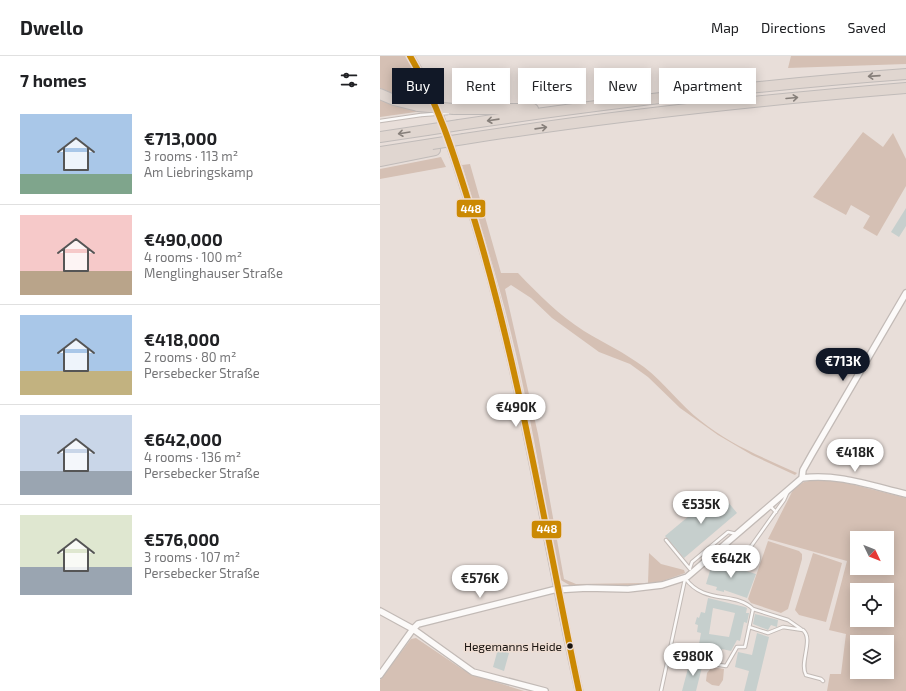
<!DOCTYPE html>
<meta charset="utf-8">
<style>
:root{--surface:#fff;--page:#f6f6f6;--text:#202124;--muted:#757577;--line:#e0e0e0;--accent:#111827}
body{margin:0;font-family:"Exo 2",sans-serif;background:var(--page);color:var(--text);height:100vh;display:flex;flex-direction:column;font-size:15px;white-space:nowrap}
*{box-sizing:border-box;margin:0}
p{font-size:13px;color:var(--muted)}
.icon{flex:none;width:22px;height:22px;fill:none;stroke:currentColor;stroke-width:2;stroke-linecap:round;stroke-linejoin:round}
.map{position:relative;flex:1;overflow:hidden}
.panel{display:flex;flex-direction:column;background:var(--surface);width:380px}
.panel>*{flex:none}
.hud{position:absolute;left:12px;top:12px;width:380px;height:36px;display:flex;gap:8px}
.needle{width:26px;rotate:133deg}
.tools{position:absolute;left:470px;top:475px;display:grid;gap:8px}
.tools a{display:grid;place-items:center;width:44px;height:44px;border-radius:0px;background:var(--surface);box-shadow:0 2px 10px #0003;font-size:20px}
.price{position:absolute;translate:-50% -34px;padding:0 9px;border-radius:14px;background:#fff;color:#222;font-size:13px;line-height:26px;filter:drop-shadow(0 1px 2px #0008)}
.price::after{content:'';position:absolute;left:50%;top:24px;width:12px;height:9px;margin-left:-6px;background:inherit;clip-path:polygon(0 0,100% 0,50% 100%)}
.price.on{background:var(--accent);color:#fff}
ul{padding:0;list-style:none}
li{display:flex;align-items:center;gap:12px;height:100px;padding:0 20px}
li+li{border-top:1px solid var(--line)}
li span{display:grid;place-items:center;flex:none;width:112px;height:80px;border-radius:0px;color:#555}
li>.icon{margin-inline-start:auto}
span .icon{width:48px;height:48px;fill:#fffc;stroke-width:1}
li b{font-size:17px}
h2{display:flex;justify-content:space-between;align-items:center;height:48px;padding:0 20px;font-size:17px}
.tag{padding:0 14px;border-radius:0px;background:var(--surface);box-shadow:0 2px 10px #0003;font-size:14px;line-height:36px}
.tag.on{background:var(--accent);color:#fff}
header{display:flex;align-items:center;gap:24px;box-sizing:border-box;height:56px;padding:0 20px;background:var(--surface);border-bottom:1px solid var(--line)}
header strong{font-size:19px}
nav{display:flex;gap:22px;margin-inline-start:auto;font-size:14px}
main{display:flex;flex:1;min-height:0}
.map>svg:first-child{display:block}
.green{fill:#d5c0b4;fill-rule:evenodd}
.building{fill:#c6cfcd;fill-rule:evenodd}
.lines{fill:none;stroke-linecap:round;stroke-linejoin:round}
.service-casing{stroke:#c2bab6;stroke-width:4.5}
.minor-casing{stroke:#c2bab6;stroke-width:8}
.tertiary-casing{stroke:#c2bab6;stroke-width:9}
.motorway-casing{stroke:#c0bbb9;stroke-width:12}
.service{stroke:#fcfaf9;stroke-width:2.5}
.minor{stroke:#fcfaf9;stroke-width:5.5}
.tertiary{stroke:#fcfaf9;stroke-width:7}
.motorway{stroke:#e0d6d0;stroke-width:10}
.service-bridge-casing{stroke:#c2bab6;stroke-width:4.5;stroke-linecap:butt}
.motorway-bridge-casing{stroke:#c0bbb9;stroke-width:12;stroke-linecap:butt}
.service-bridge{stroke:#fcfaf9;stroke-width:2.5}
.motorway-bridge{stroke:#e0d6d0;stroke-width:10}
.bus-1-casing{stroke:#eeddd3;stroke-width:9}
.bus-1{stroke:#cb8903;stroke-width:6}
.oneway{stroke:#867f7a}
.bus-dot{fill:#191410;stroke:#eeddd3;stroke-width:1.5}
.labels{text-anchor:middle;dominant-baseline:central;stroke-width:3;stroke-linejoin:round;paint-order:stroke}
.bus-label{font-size:12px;fill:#191410;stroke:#eeddd3;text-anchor:end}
.line-badge{stroke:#eeddd3;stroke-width:1.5}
.badge-label{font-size:11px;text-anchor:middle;font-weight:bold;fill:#fff}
</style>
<header>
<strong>Dwello</strong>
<nav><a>Map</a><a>Directions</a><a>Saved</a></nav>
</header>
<main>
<section class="panel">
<h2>7 homes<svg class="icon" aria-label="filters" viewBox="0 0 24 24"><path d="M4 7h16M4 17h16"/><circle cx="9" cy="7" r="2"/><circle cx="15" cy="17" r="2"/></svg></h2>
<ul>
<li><span style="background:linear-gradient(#a9c7e8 75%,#7fa58c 0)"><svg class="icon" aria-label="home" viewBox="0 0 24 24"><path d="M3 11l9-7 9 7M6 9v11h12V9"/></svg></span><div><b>€713,000</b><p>3 rooms · 113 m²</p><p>Am Liebringskamp</p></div></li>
<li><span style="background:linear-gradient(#f6c9c9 70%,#b9a48a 0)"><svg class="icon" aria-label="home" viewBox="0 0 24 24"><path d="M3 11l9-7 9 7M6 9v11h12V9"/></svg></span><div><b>€490,000</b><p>4 rooms · 100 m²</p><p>Menglinghauser Straße</p></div></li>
<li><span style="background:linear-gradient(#a9c7e8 70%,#c2b280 0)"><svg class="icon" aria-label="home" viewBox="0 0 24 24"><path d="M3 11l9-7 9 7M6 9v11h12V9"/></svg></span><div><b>€418,000</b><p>2 rooms · 80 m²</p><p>Persebecker Straße</p></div></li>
<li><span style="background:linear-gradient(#c9d6e8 70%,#9aa5b1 0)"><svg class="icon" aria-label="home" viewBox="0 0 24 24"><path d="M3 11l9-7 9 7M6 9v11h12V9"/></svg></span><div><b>€642,000</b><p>4 rooms · 136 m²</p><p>Persebecker Straße</p></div></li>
<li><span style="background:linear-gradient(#dfe7d0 65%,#9aa5b1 0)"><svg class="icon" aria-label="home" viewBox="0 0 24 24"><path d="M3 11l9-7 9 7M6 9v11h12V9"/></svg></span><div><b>€576,000</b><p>3 rooms · 107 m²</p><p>Persebecker Straße</p></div></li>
</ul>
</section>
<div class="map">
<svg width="526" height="635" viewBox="0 0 526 635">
<rect width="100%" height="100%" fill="#e8ded9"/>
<!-- green -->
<path class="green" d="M 0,0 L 25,0 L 43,30 L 47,46 L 26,43 L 0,32 Z
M 411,0 L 526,0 L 526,8 L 408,12 Z
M 0,42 L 43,55 L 0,61 Z
M 483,76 L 503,91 L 513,77 L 526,103 L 526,130 L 497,180 L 483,172 L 490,160 L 471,149 L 466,159 L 433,141 Z
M 61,101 L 66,111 L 0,123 L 0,113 Z
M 90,108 L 121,217 L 138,217 C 159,239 179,259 204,275 C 224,287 245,297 264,311 C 285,327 300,349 321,365 C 349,388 384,402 417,417 L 415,419 L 372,399 L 338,379 L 300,352 L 268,321 L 250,308 L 219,296 L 172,262 L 151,242 L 131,229 L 125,233 L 158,378 L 184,523 L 196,528 L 268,527 L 269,497 L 281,508 L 304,514 L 305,517 L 280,526 L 250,530 L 191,530 L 179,523 C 164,441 151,358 131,277 C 117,220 99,165 82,109 Z
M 437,423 L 459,425 L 526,442 L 526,635 L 447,635 L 450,618 L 461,618 L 466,578 L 449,574 L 467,505 L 388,483 L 414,432 L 424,426 ZM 477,482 L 507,482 L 507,512 L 477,512 ZM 477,534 L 507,534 L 507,564 L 477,564 ZM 477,586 L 507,586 L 507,616 L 477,616 Z
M 388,485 L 419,495 L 422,498 L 422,503 L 408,553 L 401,557 L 371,547 L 368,543 Z
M 433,497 L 462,507 L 446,566 L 419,559 L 415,554 Z
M 36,582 L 82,613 L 103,622 L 144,635 L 0,635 L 0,624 L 3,620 L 31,583 Z
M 332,611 L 344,613 L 343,624 L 339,630 L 332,629 L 326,625 L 327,617 Z"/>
<!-- building -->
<path class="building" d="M 526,152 L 526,170 L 519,181 L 511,176 Z
M 339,435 L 357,457 L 304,502 L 285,480 Z
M 333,505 L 376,518 L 367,542 L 344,534 L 344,536 L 336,534 L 337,531 L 326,528 Z
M 328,542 L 365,551 L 367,552 L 366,557 L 369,557 L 367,567 L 364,566 L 360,585 L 357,584 L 351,595 L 342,593 L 341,600 L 329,598 L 330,591 L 319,588 L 321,577 L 317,576 L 318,569 L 315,568 L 317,561 L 319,562 L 321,556 L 325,557 ZM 333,552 L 355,557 L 349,581 L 329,578 Z
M 375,558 L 398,564 L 397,571 L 391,569 L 388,574 L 373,568 Z
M 377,577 L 389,581 L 376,635 L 364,635 L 369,615 L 355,611 L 358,596 L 372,599 Z
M 118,593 L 129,597 L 124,615 L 113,611 Z
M 310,605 L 323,607 L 316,635 L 302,635 Z"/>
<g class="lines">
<defs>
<path id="service" d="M 0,65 L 41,59
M 390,450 L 396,456
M 286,484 L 310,513
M 367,496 L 404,444 L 408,435
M 310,512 L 312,506 L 348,476 L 357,478
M 305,522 C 324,549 355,535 373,553 L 365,591 L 357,591 L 346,610 L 327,607
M 373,553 L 408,564 L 421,573
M 369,571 L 388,577 L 403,571 L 423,574 C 434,583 419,607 426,619 L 441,623 L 443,625
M 281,635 L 305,523"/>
<path id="minor" d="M 422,422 L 423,414 L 432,398 L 526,237
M 0,555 L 33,573 L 93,616 L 165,635
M 0,619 L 33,573 L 38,568 L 173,534 L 207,532 L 248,533 L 282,529 L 307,521 L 422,422 C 457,417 492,430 526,438"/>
<path id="tertiary" d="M 30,0 C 57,42 71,91 86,138 C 139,300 162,469 199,635"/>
<path id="motorway" d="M 0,38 L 14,44 L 38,50
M 74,53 L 153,53
M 79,69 C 228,47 376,29 526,18
M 0,81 L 47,74
M 84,83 C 231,60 378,44 526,32
M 0,96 L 52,88
M 0,105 L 55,94"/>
</defs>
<!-- service casing -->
<use href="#service" class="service-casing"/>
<!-- minor casing -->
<use href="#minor" class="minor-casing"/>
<!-- tertiary casing -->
<use href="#tertiary" class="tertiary-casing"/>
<!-- motorway casing -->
<use href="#motorway" class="motorway-casing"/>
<!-- service -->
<use href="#service" class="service"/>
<!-- minor -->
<use href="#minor" class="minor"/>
<!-- tertiary -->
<use href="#tertiary" class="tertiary"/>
<!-- motorway -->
<use href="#motorway" class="motorway"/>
<defs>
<path id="service-bridge" d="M 41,59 L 68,57"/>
<path id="motorway-bridge" d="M 38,50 L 74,53
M 47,74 L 79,69
M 52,88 L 84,83"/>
</defs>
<!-- service-bridge casing -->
<use href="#service-bridge" class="service-bridge-casing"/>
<!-- motorway-bridge casing -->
<use href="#motorway-bridge" class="motorway-bridge-casing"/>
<!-- service-bridge -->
<use href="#service-bridge" class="service-bridge"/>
<!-- motorway-bridge -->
<use href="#motorway-bridge" class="motorway-bridge"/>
<defs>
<path id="bus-1" d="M 30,0 C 61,52 77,109 95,166 C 141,320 166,479 199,635"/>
</defs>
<!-- bus-1 casing -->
<use href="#bus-1" class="bus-1-casing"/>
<!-- bus-1 -->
<use href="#bus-1" class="bus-1"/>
</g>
<!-- one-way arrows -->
<defs><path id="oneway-shaft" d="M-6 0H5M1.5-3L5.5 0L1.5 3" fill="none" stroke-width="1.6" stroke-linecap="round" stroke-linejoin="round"/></defs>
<g class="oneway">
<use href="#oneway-shaft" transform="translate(494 20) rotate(176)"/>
<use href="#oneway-shaft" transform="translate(412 42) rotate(-5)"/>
<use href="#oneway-shaft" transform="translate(113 64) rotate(172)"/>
<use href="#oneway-shaft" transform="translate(161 72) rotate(-8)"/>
<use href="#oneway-shaft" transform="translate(24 77) rotate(171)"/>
</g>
<!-- markers -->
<circle class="bus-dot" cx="190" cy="590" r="3.5"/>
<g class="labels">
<!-- bus labels -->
<g class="bus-label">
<text x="182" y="590">Hegemanns Heide</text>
</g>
</g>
<g class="line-badge">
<rect x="76" y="143" width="30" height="19" rx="4" fill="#cb8903"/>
<rect x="151" y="464" width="31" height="19" rx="4" fill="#cb8903"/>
</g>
<g class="badge-label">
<text x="91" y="157">448</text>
<text x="167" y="477">448</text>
</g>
</svg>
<div class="tools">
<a><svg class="needle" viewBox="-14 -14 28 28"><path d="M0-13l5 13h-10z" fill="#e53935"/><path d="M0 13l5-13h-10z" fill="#757577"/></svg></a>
<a><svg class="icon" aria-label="locate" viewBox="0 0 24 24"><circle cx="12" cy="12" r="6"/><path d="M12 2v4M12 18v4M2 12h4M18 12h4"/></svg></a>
<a><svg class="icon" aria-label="layers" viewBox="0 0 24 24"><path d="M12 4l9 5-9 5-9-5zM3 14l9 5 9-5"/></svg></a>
</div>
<b class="price on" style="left:463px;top:326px">€713K</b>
<b class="price" style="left:136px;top:372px">€490K</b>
<b class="price" style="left:475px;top:417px">€418K</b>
<b class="price" style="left:321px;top:469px">€535K</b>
<b class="price" style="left:351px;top:523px">€642K</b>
<b class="price" style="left:100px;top:543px">€576K</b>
<b class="price" style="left:313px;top:621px">€980K</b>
<div class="hud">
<a class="tag on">Buy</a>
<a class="tag">Rent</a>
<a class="tag">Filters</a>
<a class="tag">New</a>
<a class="tag">Apartment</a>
</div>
</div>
</main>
